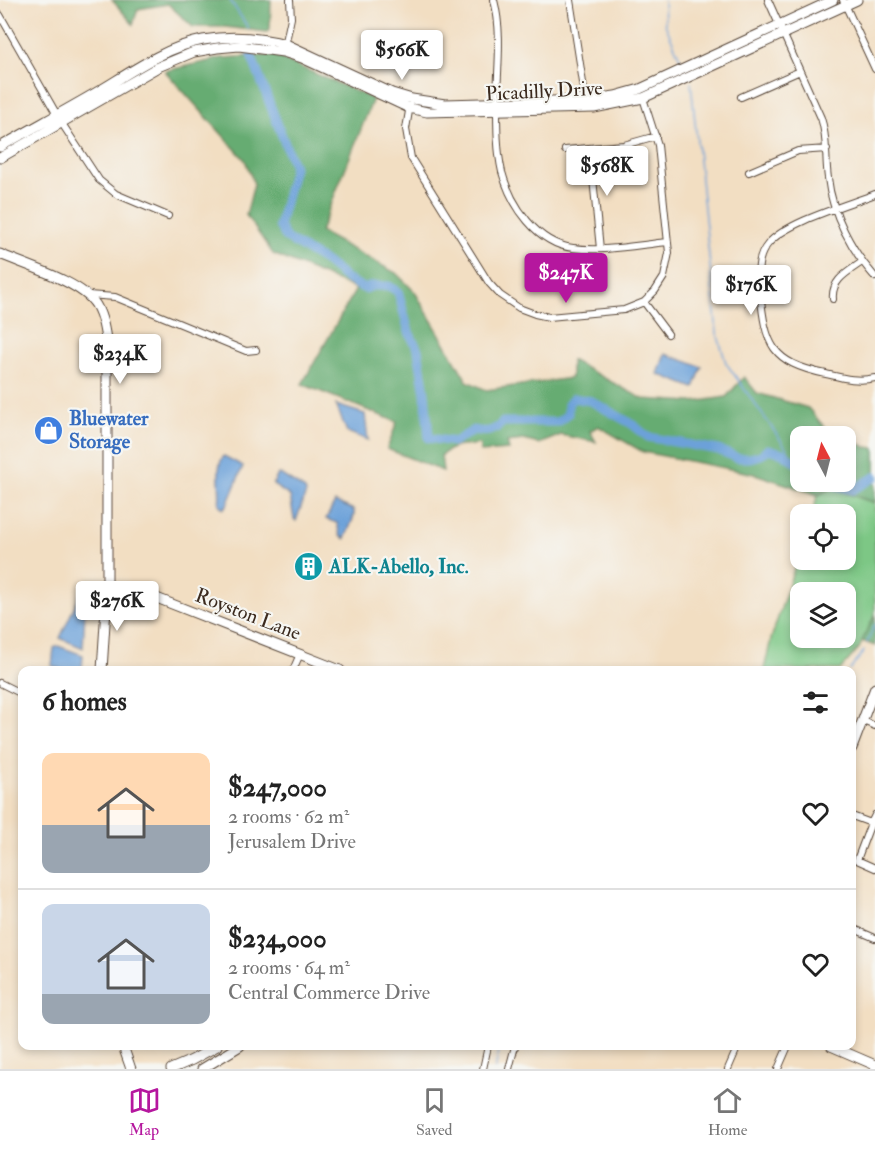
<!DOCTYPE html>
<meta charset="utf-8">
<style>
:root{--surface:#fff;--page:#f6f6f6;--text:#222;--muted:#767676;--line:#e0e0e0;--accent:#b5179e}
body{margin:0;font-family:"IM FELL Double Pica",serif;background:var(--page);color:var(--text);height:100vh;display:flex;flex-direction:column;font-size:22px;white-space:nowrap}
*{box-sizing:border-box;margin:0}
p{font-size:20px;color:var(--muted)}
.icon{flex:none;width:33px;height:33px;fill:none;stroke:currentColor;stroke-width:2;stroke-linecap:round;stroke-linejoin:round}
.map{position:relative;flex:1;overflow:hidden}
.details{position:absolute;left:18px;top:666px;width:838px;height:384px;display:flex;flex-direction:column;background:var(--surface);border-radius:12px;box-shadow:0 3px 9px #0003}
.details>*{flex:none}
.needle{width:39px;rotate:353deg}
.controls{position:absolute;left:790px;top:426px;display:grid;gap:12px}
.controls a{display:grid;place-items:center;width:66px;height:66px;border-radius:12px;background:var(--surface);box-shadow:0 3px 9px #0003;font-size:30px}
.price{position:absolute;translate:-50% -51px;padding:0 14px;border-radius:6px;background:#fff;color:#222;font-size:20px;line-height:39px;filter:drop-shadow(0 2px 3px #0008)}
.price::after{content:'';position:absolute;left:50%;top:36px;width:18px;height:14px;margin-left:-9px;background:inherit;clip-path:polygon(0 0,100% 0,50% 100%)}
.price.selected{background:var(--accent);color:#fff}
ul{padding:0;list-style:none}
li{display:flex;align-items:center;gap:18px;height:150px;padding:0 24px}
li+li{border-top:2px solid var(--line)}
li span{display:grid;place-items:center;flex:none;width:168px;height:120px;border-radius:12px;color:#555}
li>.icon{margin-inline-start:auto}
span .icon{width:72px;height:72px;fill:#fffc;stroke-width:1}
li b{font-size:26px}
h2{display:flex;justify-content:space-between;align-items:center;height:72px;padding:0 24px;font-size:26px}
.menu{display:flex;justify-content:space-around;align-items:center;height:84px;border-top:2px solid var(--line);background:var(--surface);font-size:16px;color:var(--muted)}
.menu a{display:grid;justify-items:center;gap:3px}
.menu .selected{color:var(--accent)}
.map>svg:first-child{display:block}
.green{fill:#7dc785;stroke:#5c7852;stroke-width:1.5;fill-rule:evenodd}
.forest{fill:#66ac72;stroke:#506b48;stroke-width:1.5}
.water{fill:#6ca1d9;stroke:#54667c;stroke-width:1.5}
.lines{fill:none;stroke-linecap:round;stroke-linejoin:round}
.stream{stroke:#6ca1d9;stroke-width:1.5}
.river{stroke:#6ca1d9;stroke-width:9}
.street-casing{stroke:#564537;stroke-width:8}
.secondary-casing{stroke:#564537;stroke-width:11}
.street{stroke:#fff;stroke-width:6}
.secondary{stroke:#fff;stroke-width:9}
.labels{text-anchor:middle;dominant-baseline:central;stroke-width:4.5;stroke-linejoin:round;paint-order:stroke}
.street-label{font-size:20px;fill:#3b2a1e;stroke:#f6f6f2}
.shop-label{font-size:20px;font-weight:bold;fill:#366cbe;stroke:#f6f6f2;text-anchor:start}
.culture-label{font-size:20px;font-weight:bold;fill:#0d838f;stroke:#f6f6f2;text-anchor:start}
</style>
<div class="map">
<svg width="875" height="1069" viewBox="0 0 875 1069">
<rect width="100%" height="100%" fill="#f6f6f2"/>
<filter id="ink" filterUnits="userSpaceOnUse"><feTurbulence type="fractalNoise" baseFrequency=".0167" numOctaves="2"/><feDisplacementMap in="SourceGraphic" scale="12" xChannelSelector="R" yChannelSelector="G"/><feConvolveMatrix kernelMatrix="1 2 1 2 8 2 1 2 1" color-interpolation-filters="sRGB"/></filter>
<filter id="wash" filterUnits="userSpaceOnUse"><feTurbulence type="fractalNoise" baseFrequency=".008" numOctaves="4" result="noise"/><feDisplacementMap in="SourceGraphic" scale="24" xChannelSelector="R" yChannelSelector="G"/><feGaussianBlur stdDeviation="1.35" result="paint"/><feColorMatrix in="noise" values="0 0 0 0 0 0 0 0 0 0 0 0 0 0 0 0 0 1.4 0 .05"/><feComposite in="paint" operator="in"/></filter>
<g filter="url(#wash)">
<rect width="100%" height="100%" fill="#f2dec2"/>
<!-- green -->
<path class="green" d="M 832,488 L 875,503 L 875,615 L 859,648 L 840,670 L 764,670 L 771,639 L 801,548 L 801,560 L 846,560 L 846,514 L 812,514 L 818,495 ZM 801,592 L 846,592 L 846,638 L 801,638 Z"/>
<!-- forest -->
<path class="forest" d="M 112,0 L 271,0 L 270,28 L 267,32 L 225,27 L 193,27 L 168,4 L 138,9 L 133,24 Z
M 273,55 L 373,99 L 320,232 L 396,273 L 415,292 L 467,381 L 486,390 L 571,378 L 571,360 L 643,399 L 693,402 L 726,397 L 744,377 L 757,393 L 808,408 L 826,429 L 843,436 L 801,436 L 801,482 L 846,482 L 846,438 L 866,447 L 875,448 L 875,503 L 832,488 L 818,495 L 755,474 L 643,452 L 598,426 L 590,431 L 596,442 L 561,435 L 539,444 L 523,440 L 507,442 L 509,450 L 480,452 L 480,444 L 454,447 L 441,455 L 443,471 L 387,449 L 397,422 L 302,384 L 356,289 L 273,254 L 246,215 L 254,184 L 245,160 L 165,71 L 222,58 Z
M 875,615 L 875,646 L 862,641 Z"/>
<!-- water -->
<path class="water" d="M 665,354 L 702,367 L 694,388 L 658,374 Z
M 336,405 L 365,414 L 368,440 L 347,432 Z
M 224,456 L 243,466 L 227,505 L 223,509 L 219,504 C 222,489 214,467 224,456 Z
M 278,474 L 280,474 L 305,490 L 306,493 L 296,521 L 294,519 L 290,496 L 273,485 Z
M 335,502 L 354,510 L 354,516 L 345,539 L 340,536 L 337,523 L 326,519 Z
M 82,590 L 86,591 L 83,648 L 60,638 Z
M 58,646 L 83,655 L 82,670 L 63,670 L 52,666 L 54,648 Z"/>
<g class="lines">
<!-- stream -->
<path class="stream" d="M 230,0 L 249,29
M 664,0 L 665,24 L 682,63
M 691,83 L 717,333 L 726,363 L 799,466
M 867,643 L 875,624
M 850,670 L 864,651
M 495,1069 L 500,1046"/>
<!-- river -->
<path class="river" d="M 251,55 L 294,167 L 279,226 L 286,238 L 326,262 L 347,279 L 365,289 L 372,286 L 389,286 L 398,292 L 409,332 L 418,350 L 425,393 L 429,438 L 454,442 L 474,430 C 486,433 494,432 503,422 L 558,422 L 568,414 L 568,404 L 573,398 L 591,401 L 632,424 L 648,437 L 718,450 L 738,458 L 750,458 L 761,455 L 768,449 L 783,453 L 801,466
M 830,482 L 833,485 L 852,490 L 875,477"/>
</g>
</g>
<g filter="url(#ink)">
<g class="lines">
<defs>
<path id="street" d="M 494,0 C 503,35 497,69 497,104 C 497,126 497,151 502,172 C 511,205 537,244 573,248 C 604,252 637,245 668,242
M 570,0 L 586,102
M 768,0 L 821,118 C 828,138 825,158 828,178 C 832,214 852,251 875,277
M 843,0 L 875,69
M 0,15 L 61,122 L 99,180 L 116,194 L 168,216
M 285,46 L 291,18 L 290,0
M 741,97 L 800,71
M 410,105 L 406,129 L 411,158 L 489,283 L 500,295 L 519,308 L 535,314 L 549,317 L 624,310 L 644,302 L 655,291 L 664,277 L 669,253 L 658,145 L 643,98
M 590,148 L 600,249
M 565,150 L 624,145 L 656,136
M 749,172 L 798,151 L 827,149
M 875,194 C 847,205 786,222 768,244 C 756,258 758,274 760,292 C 766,345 770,362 826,374 C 843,378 857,382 875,378
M 88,295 L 115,297 L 246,351 L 256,350
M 833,299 C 831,280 848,272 862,262
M 644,302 L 668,334
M 293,670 L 300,654
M 0,683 L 22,694
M 863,721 L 875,726
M 852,816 L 871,823 L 875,815
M 871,823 L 857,860 L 875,868
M 852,928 L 875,938
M 483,1069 L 488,1046
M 509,1069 L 515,1046
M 728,1069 L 738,1046
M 778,1069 L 788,1046"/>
<path id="secondary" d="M 0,147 C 35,127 70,108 104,88 C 135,69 167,47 203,40 C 231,35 258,37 286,44 L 392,93 L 412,99 L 445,104 L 586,100 L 615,96 L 640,89 L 833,0
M 0,158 L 158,67 L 194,52 L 217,48 L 239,46 L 283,52 L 302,58 L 409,108 L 427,112 L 594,108 L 643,98 L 857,0
M 0,254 C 25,265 82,282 96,305 C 103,317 105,332 107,346 L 107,592 L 102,670
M 107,592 L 129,592 L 149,595 L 340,670
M 852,748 L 875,688
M 123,1046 L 131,1069
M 831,1046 L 875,1065
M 171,1069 L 192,1060 L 217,1046
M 202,1069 L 240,1046"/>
</defs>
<!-- street casing -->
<use href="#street" class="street-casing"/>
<!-- secondary casing -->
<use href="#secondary" class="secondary-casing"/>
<!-- street -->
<use href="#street" class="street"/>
<!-- secondary -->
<use href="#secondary" class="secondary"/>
</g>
</g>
<!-- icons -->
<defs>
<symbol id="shop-disc" viewBox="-11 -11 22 22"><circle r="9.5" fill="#3f7fe0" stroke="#f6f6f2"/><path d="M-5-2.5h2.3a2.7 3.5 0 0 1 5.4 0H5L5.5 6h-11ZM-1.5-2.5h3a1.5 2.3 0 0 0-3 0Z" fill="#fff"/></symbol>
<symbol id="building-disc" viewBox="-11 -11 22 22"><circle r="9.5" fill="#0f9aa8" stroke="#f6f6f2"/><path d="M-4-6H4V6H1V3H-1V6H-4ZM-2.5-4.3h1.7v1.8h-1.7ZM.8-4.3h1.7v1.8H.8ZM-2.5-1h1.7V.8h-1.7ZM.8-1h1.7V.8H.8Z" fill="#fff"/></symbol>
</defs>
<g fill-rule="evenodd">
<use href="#shop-disc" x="32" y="414" width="33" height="33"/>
<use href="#building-disc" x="292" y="550" width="33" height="33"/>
</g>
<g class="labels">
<!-- street labels -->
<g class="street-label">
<text transform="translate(544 91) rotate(-3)">Picadilly Drive</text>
<text transform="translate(248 614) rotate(21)">Royston Lane</text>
</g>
<!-- shop labels -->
<g class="shop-label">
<text x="69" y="418">Bluewater<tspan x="69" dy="23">Storage</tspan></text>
</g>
<!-- culture labels -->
<g class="culture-label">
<text x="329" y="566">ALK-Abello, Inc.</text>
</g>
</g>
</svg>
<div class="controls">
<a><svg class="needle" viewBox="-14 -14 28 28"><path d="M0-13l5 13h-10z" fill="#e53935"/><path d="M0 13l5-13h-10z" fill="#767676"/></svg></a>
<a><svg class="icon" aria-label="locate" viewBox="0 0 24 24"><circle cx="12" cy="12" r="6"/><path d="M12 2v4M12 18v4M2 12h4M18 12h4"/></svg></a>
<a><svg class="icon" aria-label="layers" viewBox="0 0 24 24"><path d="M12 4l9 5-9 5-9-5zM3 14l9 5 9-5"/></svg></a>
</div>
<b class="price" style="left:402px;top:81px">$566K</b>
<b class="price" style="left:607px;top:197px">$568K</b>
<b class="price selected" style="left:566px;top:304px">$247K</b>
<b class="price" style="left:751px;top:316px">$176K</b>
<b class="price" style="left:120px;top:385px">$234K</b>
<b class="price" style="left:117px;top:632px">$276K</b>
<section class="details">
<h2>6 homes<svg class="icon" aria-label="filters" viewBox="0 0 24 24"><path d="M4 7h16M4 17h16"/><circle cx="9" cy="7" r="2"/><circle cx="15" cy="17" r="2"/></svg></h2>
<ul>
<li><span style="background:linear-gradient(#ffd9b3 60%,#9aa5b1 0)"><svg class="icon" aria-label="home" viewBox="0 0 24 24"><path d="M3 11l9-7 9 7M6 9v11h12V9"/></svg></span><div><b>$247,000</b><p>2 rooms · 62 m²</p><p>Jerusalem Drive</p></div><svg class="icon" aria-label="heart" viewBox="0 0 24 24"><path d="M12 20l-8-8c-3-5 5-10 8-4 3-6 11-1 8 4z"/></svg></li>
<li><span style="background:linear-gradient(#c9d6e8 75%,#9aa5b1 0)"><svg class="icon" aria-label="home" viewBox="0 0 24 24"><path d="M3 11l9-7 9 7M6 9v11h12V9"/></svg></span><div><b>$234,000</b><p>2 rooms · 64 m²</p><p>Central Commerce Drive</p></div><svg class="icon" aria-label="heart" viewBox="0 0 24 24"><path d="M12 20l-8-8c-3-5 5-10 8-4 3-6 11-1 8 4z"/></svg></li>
</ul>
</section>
</div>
<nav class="menu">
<a class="selected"><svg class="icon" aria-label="map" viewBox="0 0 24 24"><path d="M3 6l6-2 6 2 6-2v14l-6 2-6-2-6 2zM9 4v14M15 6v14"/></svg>Map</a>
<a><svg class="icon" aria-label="saved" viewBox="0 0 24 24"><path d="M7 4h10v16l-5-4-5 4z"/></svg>Saved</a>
<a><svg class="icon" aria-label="home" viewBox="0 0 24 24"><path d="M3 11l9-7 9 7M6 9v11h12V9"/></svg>Home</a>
</nav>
